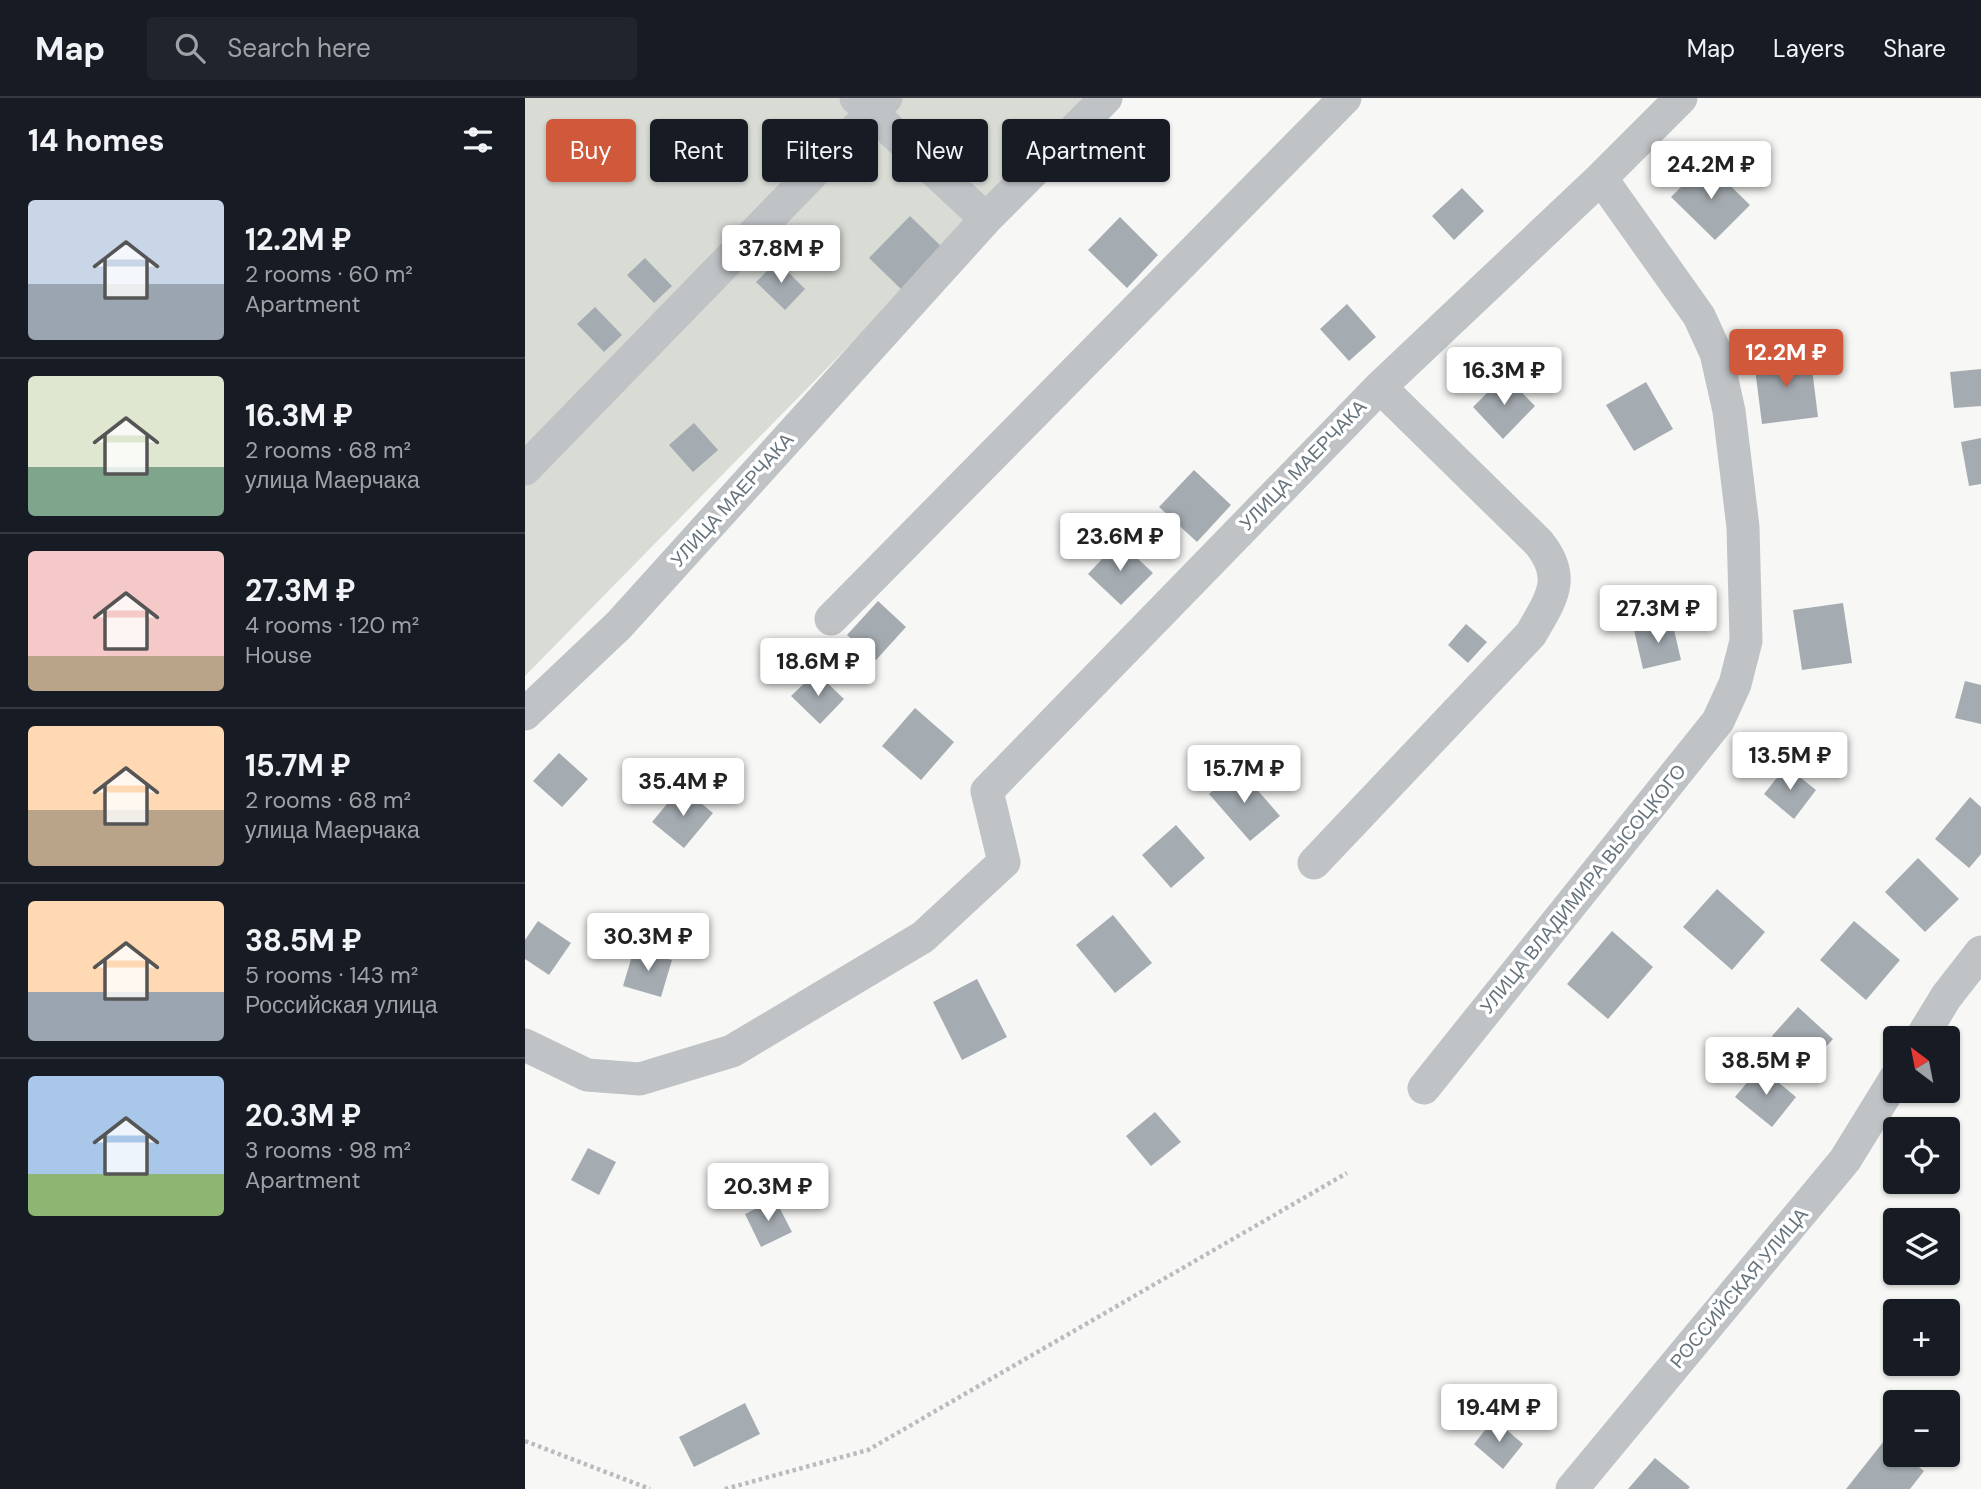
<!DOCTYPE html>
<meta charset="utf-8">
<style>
:root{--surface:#171b24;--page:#20242c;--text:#f1f3f6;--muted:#9ea1a6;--line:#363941;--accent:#d1593b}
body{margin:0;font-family:"DM Sans",sans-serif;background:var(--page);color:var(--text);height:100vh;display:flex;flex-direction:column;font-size:26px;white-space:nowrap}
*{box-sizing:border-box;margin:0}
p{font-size:23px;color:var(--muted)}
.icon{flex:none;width:38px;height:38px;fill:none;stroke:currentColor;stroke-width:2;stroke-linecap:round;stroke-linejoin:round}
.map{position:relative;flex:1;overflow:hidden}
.panel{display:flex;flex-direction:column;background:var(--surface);width:525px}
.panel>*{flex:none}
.guide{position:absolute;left:21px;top:21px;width:665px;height:63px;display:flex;gap:14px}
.needle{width:46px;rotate:328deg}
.tools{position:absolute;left:1358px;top:928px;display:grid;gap:14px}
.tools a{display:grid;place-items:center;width:77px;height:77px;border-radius:7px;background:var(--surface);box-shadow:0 2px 5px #0004;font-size:35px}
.price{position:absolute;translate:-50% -60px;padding:0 16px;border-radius:7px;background:#fff;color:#222;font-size:23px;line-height:46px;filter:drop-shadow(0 2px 4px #0008)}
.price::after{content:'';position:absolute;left:50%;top:42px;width:21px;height:16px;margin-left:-10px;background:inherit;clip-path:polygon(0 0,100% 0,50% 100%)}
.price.on{background:var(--accent);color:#fff}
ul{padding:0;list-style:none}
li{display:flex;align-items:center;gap:21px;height:175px;padding:0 28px}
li+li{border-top:2px solid var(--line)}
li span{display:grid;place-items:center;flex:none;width:196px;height:140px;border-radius:7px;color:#555}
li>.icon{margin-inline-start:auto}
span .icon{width:84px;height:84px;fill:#fffc;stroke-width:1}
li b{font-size:30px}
h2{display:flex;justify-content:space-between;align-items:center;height:84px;padding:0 28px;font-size:30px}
.chip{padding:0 24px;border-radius:7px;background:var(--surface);box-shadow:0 2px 5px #0004;font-size:24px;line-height:63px}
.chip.on{background:var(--accent);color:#fff}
header{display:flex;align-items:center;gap:42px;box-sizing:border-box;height:98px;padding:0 35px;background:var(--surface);border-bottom:2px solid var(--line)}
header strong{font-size:33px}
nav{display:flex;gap:38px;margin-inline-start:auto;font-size:24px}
.search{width:490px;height:63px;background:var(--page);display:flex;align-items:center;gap:18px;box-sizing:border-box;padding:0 24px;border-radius:7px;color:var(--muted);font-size:26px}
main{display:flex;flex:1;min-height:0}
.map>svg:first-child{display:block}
.green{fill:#d8dcd5}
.building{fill:#a5acb1}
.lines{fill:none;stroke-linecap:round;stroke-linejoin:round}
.path{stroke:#b9bcbe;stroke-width:4.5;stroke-dasharray:3.5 3.5;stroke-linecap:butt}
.minor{stroke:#bfc3c6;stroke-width:33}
.labels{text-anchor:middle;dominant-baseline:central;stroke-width:7;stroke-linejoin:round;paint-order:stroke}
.street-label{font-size:19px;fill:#66747d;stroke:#fff}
</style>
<header>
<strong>Map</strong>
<div class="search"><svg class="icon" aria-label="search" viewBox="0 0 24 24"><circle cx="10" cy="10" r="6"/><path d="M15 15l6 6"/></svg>Search here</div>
<nav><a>Map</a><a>Layers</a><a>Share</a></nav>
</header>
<main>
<section class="panel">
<h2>14 homes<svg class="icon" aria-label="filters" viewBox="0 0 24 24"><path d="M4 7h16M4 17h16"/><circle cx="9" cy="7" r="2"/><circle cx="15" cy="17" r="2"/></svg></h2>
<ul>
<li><span style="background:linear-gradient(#c9d6e8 60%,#9aa5b1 0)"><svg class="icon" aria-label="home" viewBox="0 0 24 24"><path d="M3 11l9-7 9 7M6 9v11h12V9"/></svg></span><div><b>12.2M ₽</b><p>2 rooms · 60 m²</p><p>Apartment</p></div></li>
<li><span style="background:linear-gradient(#dfe7d0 65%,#7fa58c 0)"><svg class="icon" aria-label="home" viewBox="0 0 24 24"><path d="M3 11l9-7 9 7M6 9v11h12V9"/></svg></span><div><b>16.3M ₽</b><p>2 rooms · 68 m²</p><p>улица Маерчака</p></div></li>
<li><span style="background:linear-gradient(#f6c9c9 75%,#b9a48a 0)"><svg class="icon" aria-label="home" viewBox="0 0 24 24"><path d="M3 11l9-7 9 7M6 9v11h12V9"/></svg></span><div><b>27.3M ₽</b><p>4 rooms · 120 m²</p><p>House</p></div></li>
<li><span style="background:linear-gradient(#ffd9b3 60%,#b9a48a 0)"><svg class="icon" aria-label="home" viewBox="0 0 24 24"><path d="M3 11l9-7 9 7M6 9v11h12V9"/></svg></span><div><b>15.7M ₽</b><p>2 rooms · 68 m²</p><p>улица Маерчака</p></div></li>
<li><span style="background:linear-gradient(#ffd9b3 65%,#9aa5b1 0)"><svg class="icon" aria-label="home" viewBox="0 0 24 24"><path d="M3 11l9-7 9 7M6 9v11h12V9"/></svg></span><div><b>38.5M ₽</b><p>5 rooms · 143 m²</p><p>Российская улица</p></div></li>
<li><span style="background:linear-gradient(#a9c7e8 70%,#8fb573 0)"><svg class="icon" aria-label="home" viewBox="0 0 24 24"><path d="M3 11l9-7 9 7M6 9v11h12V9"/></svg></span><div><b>20.3M ₽</b><p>3 rooms · 98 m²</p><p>Apartment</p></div></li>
</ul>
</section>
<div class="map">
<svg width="1456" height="1391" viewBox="0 0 1456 1391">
<rect width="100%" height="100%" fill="#f7f7f5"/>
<!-- green -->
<path class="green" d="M 0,0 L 567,0 L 0,578 Z"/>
<!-- building -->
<path class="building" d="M 1181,64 L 1225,107 L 1190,142 L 1146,99 Z
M 937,90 L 959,113 L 929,142 L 907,118 Z
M 385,118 L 418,150 L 377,192 L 344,160 Z
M 595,119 L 633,157 L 602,190 L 563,152 Z
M 120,160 L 147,188 L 129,205 L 102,177 Z
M 252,163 L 280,191 L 260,212 L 231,184 Z
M 822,206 L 851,239 L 824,263 L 795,231 Z
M 70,209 L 97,237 L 79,254 L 52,226 Z
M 1285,255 L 1293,319 L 1237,326 L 1229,263 Z
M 1456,271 L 1456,308 L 1429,310 L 1425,274 Z
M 980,277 L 1010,308 L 978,341 L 948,309 Z
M 1121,284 L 1148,331 L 1109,353 L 1081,307 Z
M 169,325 L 193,352 L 168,374 L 144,347 Z
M 1456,340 L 1456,386 L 1444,388 L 1436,344 Z
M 669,372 L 706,407 L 672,444 L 634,409 Z
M 594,443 L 628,475 L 596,507 L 563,476 Z
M 353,503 L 381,529 L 351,562 L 322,537 Z
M 1318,505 L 1327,565 L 1277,572 L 1268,512 Z
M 1147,523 L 1156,562 L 1118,571 L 1109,532 Z
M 941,526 L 962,544 L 943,565 L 923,547 Z
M 291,574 L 319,601 L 295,626 L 266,598 Z
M 1440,583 L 1456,587 L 1456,626 L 1430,620 Z
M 390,610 L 429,644 L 396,682 L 357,648 Z
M 34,655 L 63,681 L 37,709 L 8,683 Z
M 1261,668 L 1291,692 L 1269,721 L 1239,696 Z
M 713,670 L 755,718 L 725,743 L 684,696 Z
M 156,689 L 188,715 L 159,750 L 127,724 Z
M 1445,699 L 1456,709 L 1456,756 L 1444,770 L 1410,741 Z
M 651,727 L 680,760 L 646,790 L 617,757 Z
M 1393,760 L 1434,801 L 1400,834 L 1360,794 Z
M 1192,791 L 1240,834 L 1207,872 L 1158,829 Z
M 588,817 L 627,865 L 590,895 L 551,847 Z
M 13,823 L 46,845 L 24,877 L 0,861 L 0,842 Z
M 1329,823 L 1375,862 L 1341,902 L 1295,862 Z
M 1087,833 L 1128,869 L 1083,921 L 1042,886 Z
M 109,851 L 147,862 L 136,899 L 98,888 Z
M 452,881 L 482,939 L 437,962 L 408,904 Z
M 1273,909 L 1308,941 L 1282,970 L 1247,938 Z
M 1235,969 L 1271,999 L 1247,1029 L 1210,999 Z
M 630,1014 L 656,1044 L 626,1068 L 601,1038 Z
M 63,1050 L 91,1064 L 74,1097 L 46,1082 Z
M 250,1101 L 267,1134 L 236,1149 L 220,1116 Z
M 220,1305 L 235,1336 L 169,1369 L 154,1339 Z
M 969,1321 L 998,1346 L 978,1371 L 949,1346 Z
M 1359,1343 L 1370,1351 L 1370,1356 L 1377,1356 L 1399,1373 L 1385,1391 L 1321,1391 Z
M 1130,1360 L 1165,1389 L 1163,1391 L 1103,1391 Z"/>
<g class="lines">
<!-- path -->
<path class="path" d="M 0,1343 L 125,1391
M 200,1391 L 343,1352 L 822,1075"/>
<!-- minor -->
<path class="minor" d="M 331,0 L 461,121
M 0,371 L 361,0
M 306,521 L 820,0
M 0,616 L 94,527 L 461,121 L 581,0
M 789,765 L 1006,536 C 1025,502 1043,481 1014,445 L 855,289
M 1396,940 L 1421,899 L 1456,854
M 0,947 L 62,977 L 115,981 L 207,953 L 398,839 L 479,764 L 462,693 L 855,289 L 1076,80 L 1156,0
M 899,990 L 1193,623 L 1210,586 L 1221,543 L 1218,429 L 1204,313 L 1191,255 L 1174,218 L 1076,80
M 1047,1391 L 1320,1062 L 1370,981"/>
</g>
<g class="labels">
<!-- street labels -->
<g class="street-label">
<text transform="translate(778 367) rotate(-46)">УЛИЦА МАЕРЧАКА</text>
<text transform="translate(207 402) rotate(-48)">УЛИЦА МАЕРЧАКА</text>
<text transform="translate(1058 791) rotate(-51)">УЛИЦА ВЛАДИМИРА ВЫСОЦКОГО</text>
<text transform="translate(1214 1190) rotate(-50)">РОССИЙСКАЯ УЛИЦА</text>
</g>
</g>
</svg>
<div class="tools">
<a><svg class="needle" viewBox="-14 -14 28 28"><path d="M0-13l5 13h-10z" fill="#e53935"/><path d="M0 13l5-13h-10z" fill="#9ea1a6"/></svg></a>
<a><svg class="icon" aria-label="locate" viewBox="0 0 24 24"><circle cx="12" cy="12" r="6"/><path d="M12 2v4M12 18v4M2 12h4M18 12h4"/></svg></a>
<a><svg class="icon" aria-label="layers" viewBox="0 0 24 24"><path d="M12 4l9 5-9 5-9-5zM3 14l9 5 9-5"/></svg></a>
<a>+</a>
<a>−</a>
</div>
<b class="price" style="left:1186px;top:103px">24.2M ₽</b>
<b class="price" style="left:256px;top:187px">37.8M ₽</b>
<b class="price on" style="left:1261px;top:291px">12.2M ₽</b>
<b class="price" style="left:979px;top:309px">16.3M ₽</b>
<b class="price" style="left:595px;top:475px">23.6M ₽</b>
<b class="price" style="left:1133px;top:547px">27.3M ₽</b>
<b class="price" style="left:293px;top:600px">18.6M ₽</b>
<b class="price" style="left:1265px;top:694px">13.5M ₽</b>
<b class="price" style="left:719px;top:707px">15.7M ₽</b>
<b class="price" style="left:158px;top:720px">35.4M ₽</b>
<b class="price" style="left:123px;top:875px">30.3M ₽</b>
<b class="price" style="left:1241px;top:999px">38.5M ₽</b>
<b class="price" style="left:243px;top:1125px">20.3M ₽</b>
<b class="price" style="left:974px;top:1346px">19.4M ₽</b>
<div class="guide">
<a class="chip on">Buy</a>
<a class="chip">Rent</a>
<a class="chip">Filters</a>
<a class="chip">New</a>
<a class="chip">Apartment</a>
</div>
</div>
</main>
